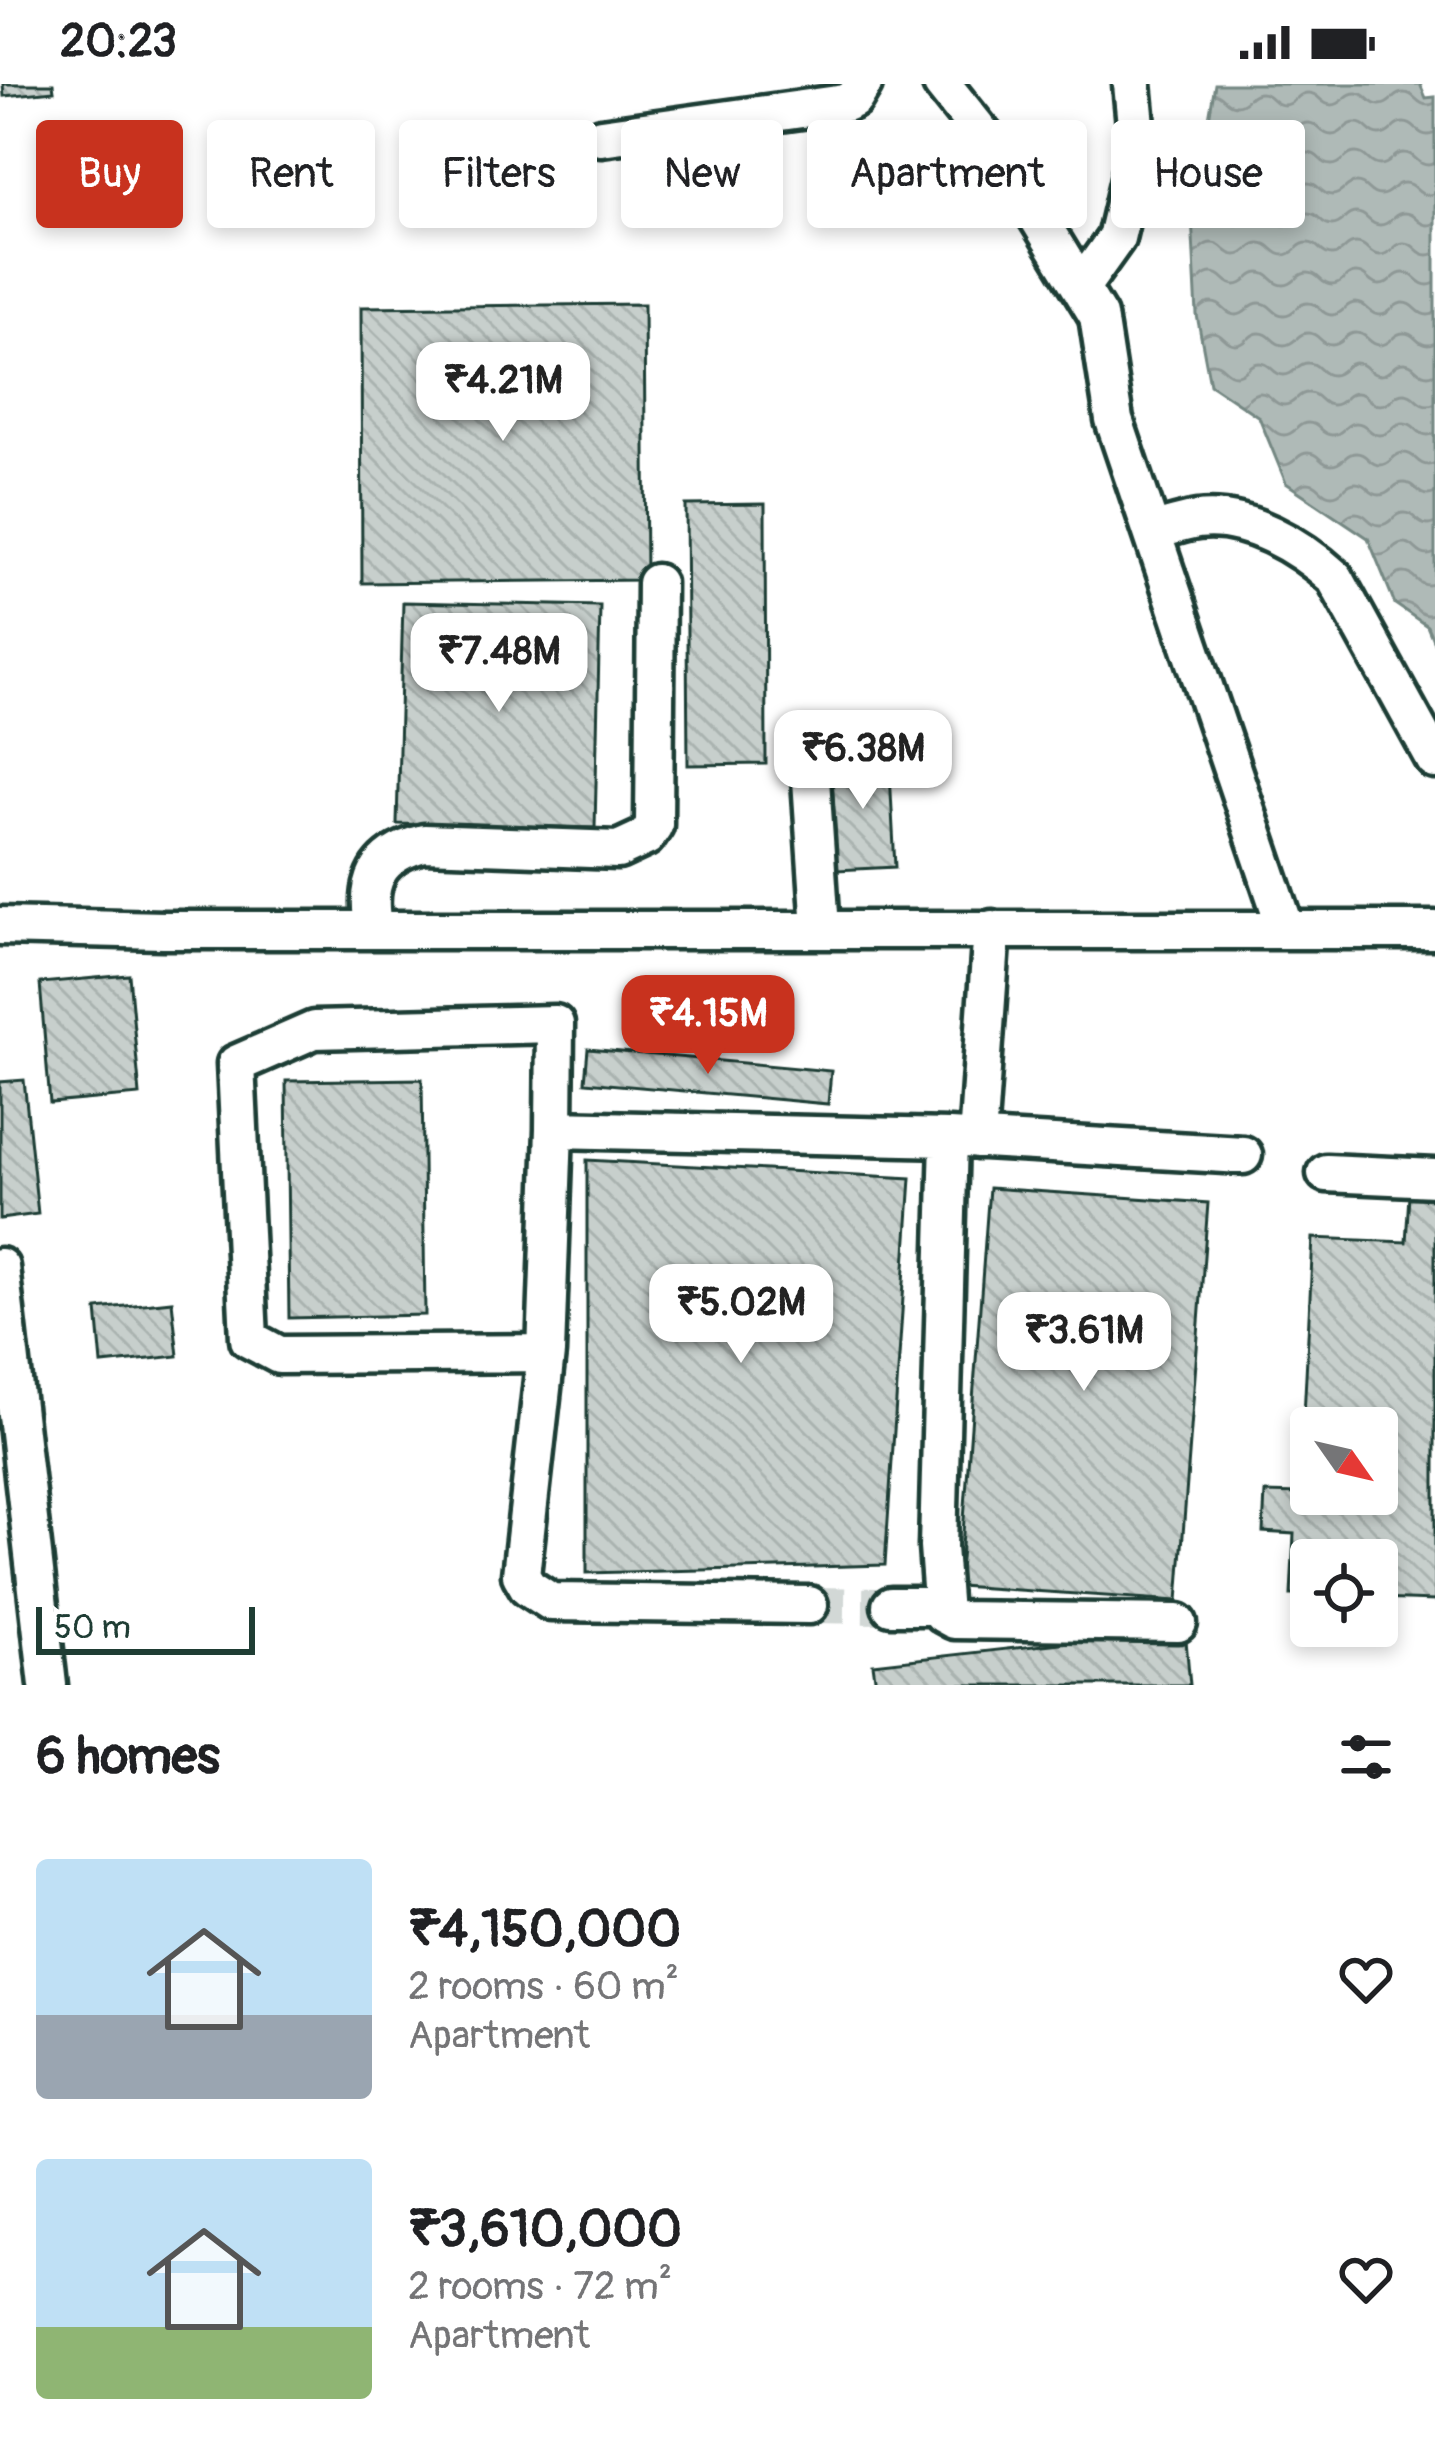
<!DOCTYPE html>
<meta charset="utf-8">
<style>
:root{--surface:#fff;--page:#f2f2f2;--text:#202124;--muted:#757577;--accent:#c8321e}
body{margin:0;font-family:Pangolin,sans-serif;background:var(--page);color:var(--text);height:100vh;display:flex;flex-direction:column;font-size:45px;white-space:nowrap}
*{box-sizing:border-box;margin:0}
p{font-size:39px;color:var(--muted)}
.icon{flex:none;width:66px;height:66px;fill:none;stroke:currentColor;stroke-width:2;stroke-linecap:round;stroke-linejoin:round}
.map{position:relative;height:1601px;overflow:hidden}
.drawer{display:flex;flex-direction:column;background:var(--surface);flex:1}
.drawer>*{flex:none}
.banner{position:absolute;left:36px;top:36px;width:1365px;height:108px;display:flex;gap:24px}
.needle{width:78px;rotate:124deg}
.buttons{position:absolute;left:1290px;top:1323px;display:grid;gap:24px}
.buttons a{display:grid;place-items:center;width:108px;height:108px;border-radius:12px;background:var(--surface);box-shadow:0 6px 18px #0003;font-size:60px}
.scale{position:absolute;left:36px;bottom:30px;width:219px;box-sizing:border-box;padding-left:12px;border:6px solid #1f3d34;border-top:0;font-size:33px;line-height:42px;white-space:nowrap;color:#1f3d34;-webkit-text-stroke:9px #fff;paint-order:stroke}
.price{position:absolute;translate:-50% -102px;padding:0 27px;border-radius:24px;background:#fff;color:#222;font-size:39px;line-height:78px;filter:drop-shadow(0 3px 6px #0008)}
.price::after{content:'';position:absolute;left:50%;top:72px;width:36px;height:27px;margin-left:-18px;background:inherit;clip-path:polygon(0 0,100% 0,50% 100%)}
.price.on{background:var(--accent);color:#fff}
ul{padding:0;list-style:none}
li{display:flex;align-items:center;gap:36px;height:300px;padding:0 36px}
li span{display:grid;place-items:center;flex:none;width:336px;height:240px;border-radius:12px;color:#555}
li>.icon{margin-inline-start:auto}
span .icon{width:144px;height:144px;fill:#fffc;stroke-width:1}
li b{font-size:51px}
h2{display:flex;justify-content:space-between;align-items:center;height:144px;padding:0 36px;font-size:51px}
.pill{padding:0 42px;border-radius:12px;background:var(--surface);box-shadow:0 6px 18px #0003;font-size:42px;line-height:108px}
.pill.on{background:var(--accent);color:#fff}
.status{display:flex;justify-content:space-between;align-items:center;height:84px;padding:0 60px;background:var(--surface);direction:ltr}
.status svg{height:33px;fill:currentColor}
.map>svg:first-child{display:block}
.water{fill:url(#water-waves);stroke:#758883;stroke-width:3}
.building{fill:url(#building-back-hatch);stroke:#1f3d34;stroke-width:3;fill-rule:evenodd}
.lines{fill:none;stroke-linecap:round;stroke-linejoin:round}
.minor-tunnel{stroke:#d2d8d6;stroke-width:36;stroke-dasharray:36 18;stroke-linecap:butt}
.minor-casing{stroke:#1f3d34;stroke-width:45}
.minor{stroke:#fff;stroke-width:36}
</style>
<div class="status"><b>20:23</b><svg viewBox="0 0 49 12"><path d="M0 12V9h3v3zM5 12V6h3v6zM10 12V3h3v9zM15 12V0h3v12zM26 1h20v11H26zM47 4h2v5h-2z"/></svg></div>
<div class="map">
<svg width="1435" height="1601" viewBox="0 0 1435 1601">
<defs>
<pattern id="water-waves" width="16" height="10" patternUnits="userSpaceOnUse" patternTransform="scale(3)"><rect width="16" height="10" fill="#afbab7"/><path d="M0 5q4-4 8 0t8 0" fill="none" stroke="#8e9896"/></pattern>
<pattern id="building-back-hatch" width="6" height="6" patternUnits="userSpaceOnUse" patternTransform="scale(3)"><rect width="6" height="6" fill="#c7cfcc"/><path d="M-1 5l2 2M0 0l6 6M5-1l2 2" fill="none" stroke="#aab3b0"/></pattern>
</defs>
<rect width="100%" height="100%" fill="#fff"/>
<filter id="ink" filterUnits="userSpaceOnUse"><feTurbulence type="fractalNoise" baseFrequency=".00833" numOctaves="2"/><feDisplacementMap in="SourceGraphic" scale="24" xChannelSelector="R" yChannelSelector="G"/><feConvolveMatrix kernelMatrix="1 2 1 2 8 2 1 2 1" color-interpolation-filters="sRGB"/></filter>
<g filter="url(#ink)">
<!-- water -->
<path class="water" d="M 1215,0 L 1420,0 L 1426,14 L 1435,13 L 1435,561 L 1427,542 L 1395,520 L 1368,454 L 1286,399 L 1259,333 L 1210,300 L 1197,231 L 1192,132 Z"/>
<!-- building -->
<path class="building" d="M 3,0 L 53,0 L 54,7 L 4,12 Z
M 644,220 L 646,496 L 362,499 L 361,223 Z
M 765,420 L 766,680 L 688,681 L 686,421 Z
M 403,518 L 600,522 L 595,744 L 397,740 Z
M 889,670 L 895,783 L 837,786 L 831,674 Z
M 129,891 L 140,1011 L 50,1019 L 40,899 Z
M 588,965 L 831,987 L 828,1020 L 585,998 Z
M 422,995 L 425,1231 L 289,1234 L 286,997 Z
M 24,996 L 38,1130 L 0,1135 L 0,998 Z
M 587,1076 L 911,1094 L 885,1481 L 587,1489 Z
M 989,1104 L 1208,1119 L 1178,1517 L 959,1502 Z
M 1409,1111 L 1435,1112 L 1435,1517 L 1377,1515 L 1377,1476 L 1311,1476 L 1311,1511 L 1291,1511 L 1294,1450 L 1263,1448 L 1265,1409 L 1300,1410 L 1313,1154 L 1406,1158 ZM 1311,1344 L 1377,1344 L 1377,1410 L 1311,1410 Z
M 172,1217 L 178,1272 L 102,1280 L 97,1225 Z
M 1185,1545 L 1190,1601 L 876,1601 L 873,1580 Z"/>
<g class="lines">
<!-- minor-tunnel -->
<path class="minor-tunnel" d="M 809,1521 L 891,1522"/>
<defs>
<path id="minor" d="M 942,0 L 1002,75 L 1098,232 L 1114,336 L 1286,845
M 601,53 L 845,19 L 854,15 L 863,0
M 1081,203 L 1116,154 L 1138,61 L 1132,0
M 1152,448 C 1167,444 1183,438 1198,436 C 1247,430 1300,462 1335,494 L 1435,676
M 809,665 L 821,845
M 0,842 L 163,846 L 1435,846
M 374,846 C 364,799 376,771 424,759 L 618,766 L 646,753 L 654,741 L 656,499
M 949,1054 L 938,1463 L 943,1530 L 954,1536 L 1178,1539
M 977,1056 L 992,845
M 1326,1089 L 1435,1094
M 0,1183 L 48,1601
M 546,1269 L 279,1271 L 249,1255 L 236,980 L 314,946 L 555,940 L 554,1045
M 809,1521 L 551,1518 L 528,1503 L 521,1491 L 546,1269 L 554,1045 L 949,1054 L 1243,1071
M 891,1522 L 940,1522"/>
</defs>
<!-- minor casing -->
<use href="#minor" class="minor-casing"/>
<!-- minor -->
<use href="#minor" class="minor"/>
</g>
</g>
</svg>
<div class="buttons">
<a><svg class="needle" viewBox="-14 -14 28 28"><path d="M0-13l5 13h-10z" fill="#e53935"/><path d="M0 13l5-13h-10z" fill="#757577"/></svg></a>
<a><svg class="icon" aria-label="locate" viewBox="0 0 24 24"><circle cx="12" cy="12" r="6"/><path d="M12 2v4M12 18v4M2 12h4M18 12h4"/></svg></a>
</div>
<div class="scale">50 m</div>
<b class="price" style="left:503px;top:360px">₹4.21M</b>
<b class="price" style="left:499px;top:631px">₹7.48M</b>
<b class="price" style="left:863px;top:728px">₹6.38M</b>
<b class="price on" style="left:708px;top:993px">₹4.15M</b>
<b class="price" style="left:741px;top:1282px">₹5.02M</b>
<b class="price" style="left:1084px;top:1310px">₹3.61M</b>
<div class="banner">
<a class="pill on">Buy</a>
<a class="pill">Rent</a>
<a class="pill">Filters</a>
<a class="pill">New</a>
<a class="pill">Apartment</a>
<a class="pill">House</a>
</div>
</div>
<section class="drawer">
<h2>6 homes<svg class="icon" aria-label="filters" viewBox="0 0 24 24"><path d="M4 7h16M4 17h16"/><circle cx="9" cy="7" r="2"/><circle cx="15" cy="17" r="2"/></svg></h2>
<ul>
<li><span style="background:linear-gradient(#bfe0f5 65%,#9aa5b1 0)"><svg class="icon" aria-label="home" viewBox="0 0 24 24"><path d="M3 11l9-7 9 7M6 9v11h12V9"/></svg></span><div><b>₹4,150,000</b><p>2 rooms · 60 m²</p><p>Apartment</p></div><svg class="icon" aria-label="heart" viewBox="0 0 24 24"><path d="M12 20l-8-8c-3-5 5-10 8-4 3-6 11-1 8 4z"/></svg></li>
<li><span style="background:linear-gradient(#bfe0f5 70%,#8fb573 0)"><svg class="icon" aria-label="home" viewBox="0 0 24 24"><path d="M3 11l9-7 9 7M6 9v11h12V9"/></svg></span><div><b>₹3,610,000</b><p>2 rooms · 72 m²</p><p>Apartment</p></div><svg class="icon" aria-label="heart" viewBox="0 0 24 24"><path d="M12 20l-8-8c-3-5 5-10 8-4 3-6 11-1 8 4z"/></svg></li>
</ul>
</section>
